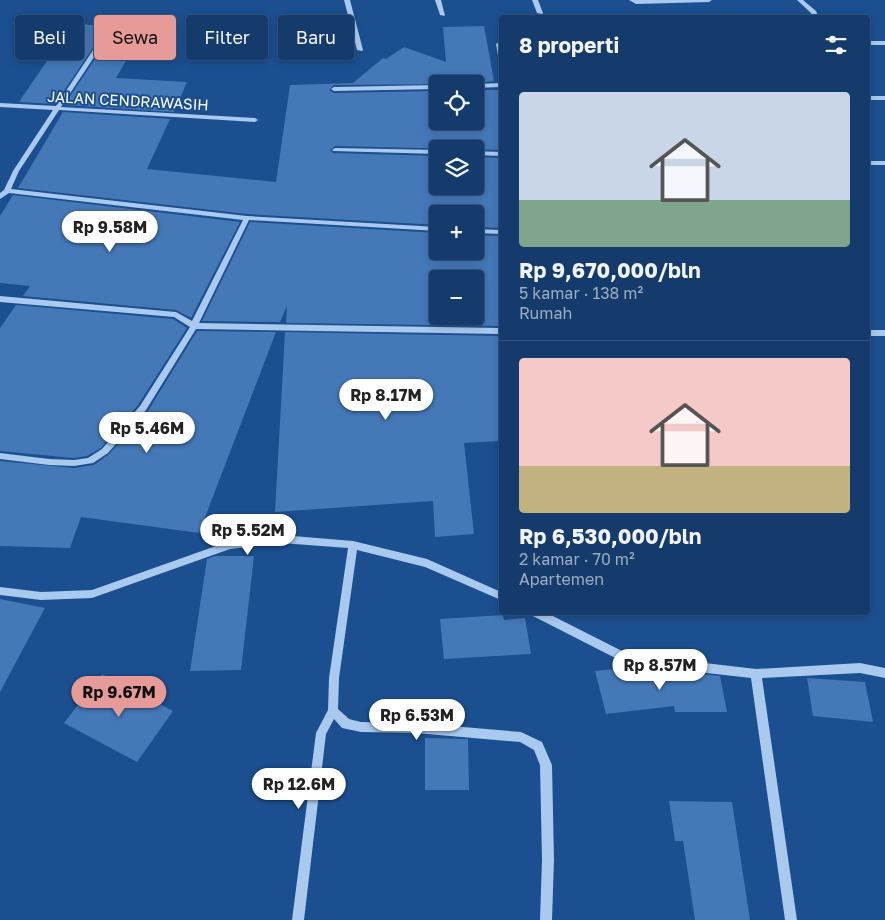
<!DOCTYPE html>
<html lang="id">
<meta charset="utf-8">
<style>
:root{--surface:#143b6b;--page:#1d4271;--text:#f1f3f6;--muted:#9dadc1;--line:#33557e;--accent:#e69b98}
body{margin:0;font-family:"Golos Text",sans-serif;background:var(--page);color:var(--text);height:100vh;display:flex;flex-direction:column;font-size:19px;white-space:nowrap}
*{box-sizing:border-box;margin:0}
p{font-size:16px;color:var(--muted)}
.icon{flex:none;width:28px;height:28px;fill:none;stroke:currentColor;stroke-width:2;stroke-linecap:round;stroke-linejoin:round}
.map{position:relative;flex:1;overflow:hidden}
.details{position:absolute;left:499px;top:15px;width:371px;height:600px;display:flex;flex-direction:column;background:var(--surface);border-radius:5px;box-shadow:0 2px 8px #0003,0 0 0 1px var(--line)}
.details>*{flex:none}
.top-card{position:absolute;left:15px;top:15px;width:409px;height:45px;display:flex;gap:10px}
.fabs{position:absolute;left:429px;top:75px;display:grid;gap:10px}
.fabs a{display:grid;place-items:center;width:55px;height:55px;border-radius:5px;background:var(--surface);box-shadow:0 2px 8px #0003,0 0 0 1px var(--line);font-size:25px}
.price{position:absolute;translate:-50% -42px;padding:0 11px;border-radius:18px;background:#fff;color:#222;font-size:16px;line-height:32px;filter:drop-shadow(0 1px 2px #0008)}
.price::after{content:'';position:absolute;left:50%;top:30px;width:15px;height:11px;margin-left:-8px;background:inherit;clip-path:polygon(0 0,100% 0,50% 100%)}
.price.on{background:var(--accent);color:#111}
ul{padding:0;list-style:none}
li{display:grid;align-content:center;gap:10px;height:265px;padding:0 20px}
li+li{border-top:1px solid var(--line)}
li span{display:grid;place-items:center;height:155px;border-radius:5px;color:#555}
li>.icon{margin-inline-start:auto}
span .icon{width:90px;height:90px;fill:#fffc;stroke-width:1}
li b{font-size:21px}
h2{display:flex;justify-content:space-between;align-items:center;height:60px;padding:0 20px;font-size:21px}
.tag{padding:0 18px;border-radius:5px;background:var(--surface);box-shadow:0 2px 8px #0003,0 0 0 1px var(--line);font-size:18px;line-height:45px}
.tag.on{background:var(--accent);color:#111}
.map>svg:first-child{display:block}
.building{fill:#4478b7;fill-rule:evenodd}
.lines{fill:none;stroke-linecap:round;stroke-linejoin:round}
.minor{fill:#a9c9ee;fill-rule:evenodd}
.labels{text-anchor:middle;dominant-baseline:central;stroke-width:4;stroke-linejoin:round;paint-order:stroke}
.far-street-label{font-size:15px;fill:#fff;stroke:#1b4f8f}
</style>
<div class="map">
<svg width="885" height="920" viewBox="0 0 885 920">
<rect width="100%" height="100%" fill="#1b4f8f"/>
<!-- building -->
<path class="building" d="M 76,24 L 145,28 L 116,78 L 187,82 L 174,112 L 64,105 L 114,31 L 112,28 L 107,27 L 55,104 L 19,102 L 55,49 L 59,49 Z
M 484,26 L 494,81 L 473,84 L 334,85 L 329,90 L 334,93 L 438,91 L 438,121 L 475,121 L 475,90 L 501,90 L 501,150 L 335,146 L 330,150 L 333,153 L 438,156 L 438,186 L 475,186 L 475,157 L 501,158 L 501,228 L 475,227 L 475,214 L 438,214 L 438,225 L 247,214 L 18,188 L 63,112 L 170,119 L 147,169 L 276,182 L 290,85 L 353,83 L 383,58 L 386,59 L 404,47 L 446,62 L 443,27 Z
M 13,195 L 240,222 L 191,318 L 176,310 L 23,296 L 30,286 L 0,283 L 0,216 Z
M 250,222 L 438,233 L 438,251 L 475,251 L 475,235 L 501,236 L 501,326 L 286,323 L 287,306 L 280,322 L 202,321 ZM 438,279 L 475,279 L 475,316 L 438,316 Z
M 16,305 L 173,319 L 187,328 L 138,405 L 101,448 L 87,456 L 74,458 L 0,451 L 0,328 Z
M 197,331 L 276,332 L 199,533 L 81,517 L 70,548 L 0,546 L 0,461 L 74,468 L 94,465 L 109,454 L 148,411 Z
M 285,332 L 501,336 L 501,441 L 464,443 L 474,534 L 435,537 L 433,501 L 275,512 Z
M 215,556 L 254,556 L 241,670 L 190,671 L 207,559 Z
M 0,599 L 45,608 L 0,692 Z
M 503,615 L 504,620 L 525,618 L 531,654 L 444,659 L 440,619 Z
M 634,667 L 642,668 L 643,674 L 693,673 L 720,676 L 727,712 L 675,712 L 674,706 L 606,714 L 595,671 Z
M 102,674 L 173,711 L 137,762 L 64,723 Z
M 807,678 L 865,682 L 873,722 L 813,716 Z
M 425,738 L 468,739 L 469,790 L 425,790 Z
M 669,801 L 732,802 L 750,920 L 695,920 L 683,841 L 675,841 Z"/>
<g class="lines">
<!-- minor -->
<path class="minor" d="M 344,0 L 350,0 L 363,50 L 362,51 L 357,50 Z
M 435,0 L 441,0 L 445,16 L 440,15 Z
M 532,0 L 538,0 L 543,13 L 542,14 L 537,13 Z
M 629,0 L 712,0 L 709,2 L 636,4 Z
M 797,0 L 803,0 L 816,11 L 819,18 L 813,18 L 811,13 Z
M 107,29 L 112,30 L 61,107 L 255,118 L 258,120 L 255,122 L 59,110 L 19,171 L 11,189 L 247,216 L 438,227 L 438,231 L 249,220 L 199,323 L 501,328 L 501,334 L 196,329 L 146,410 L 108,453 L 93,463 L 74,466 L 49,465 L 0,459 L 0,453 L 49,459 L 74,460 L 88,458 L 102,449 L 140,406 L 190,327 L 174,317 L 0,302 L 0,296 L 176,312 L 192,321 L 243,220 L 9,193 L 0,199 L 0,193 L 4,190 L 13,171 L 53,110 L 0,107 L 0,103 L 56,106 Z
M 868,41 L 885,41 L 885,45 L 868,45 Z
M 499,42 L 501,43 L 501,57 L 498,55 L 496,44 Z
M 501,83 L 501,87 L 475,88 L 475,84 Z
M 438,85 L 438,89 L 334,91 L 331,89 L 334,87 Z
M 868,96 L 885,96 L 885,100 L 868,100 Z
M 335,148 L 438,150 L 438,154 L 333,151 L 332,150 Z
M 475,151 L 501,152 L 501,156 L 475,155 Z
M 868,161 L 885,161 L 885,165 L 868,165 Z
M 475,229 L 501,230 L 501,234 L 475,233 Z
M 868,330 L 885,330 L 885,336 L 868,336 Z
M 281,535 L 353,541 L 427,559 L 501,592 L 501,600 L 425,567 L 357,550 L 339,678 L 338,709 L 349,719 L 361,722 L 416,723 L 521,732 L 542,742 L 552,765 L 554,860 L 552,920 L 540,920 L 542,860 L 540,765 L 534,750 L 520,742 L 416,733 L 361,732 L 342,728 L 334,719 L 326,734 L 304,920 L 292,920 L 316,733 L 328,710 L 329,678 L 348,548 L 281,543 L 230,549 L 92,598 L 41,600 L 0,595 L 0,587 L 41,592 L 92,590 L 230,541 Z
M 529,612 L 545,612 L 628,654 L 756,669 L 860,663 L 885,668 L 885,678 L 860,673 L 762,678 L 797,920 L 785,920 L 751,678 L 627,664 L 531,615 Z"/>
</g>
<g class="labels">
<!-- far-street labels -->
<g class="far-street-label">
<text transform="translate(128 100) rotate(3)">JALAN CENDRAWASIH</text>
</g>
</g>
</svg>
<div class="fabs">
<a><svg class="icon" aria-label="locate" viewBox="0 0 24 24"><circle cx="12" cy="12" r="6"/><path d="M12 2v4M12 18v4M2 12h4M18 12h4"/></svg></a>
<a><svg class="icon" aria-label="layers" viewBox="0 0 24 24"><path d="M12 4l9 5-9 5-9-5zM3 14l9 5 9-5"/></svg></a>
<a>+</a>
<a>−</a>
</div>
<b class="price" style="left:110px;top:253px">Rp 9.58M</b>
<b class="price" style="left:386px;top:421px">Rp 8.17M</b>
<b class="price" style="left:147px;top:454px">Rp 5.46M</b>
<b class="price" style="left:248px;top:556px">Rp 5.52M</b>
<b class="price" style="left:660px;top:691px">Rp 8.57M</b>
<b class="price on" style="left:119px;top:718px">Rp 9.67M</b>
<b class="price" style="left:417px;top:741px">Rp 6.53M</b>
<b class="price" style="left:299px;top:810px">Rp 12.6M</b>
<div class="top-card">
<a class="tag">Beli</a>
<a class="tag on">Sewa</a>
<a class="tag">Filter</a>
<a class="tag">Baru</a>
</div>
<section class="details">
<h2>8 properti<svg class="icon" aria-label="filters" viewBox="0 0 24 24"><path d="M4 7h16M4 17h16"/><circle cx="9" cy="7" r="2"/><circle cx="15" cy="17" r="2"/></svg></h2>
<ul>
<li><span style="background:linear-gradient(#c9d6e8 70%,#7fa58c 0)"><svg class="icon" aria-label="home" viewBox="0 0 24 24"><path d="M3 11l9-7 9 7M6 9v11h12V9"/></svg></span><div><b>Rp 9,670,000/bln</b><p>5 kamar · 138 m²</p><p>Rumah</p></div></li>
<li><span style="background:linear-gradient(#f6c9c9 70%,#c2b280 0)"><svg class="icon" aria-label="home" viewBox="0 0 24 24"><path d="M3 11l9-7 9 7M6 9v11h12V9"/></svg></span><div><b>Rp 6,530,000/bln</b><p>2 kamar · 70 m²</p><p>Apartemen</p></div></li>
</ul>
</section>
</div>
